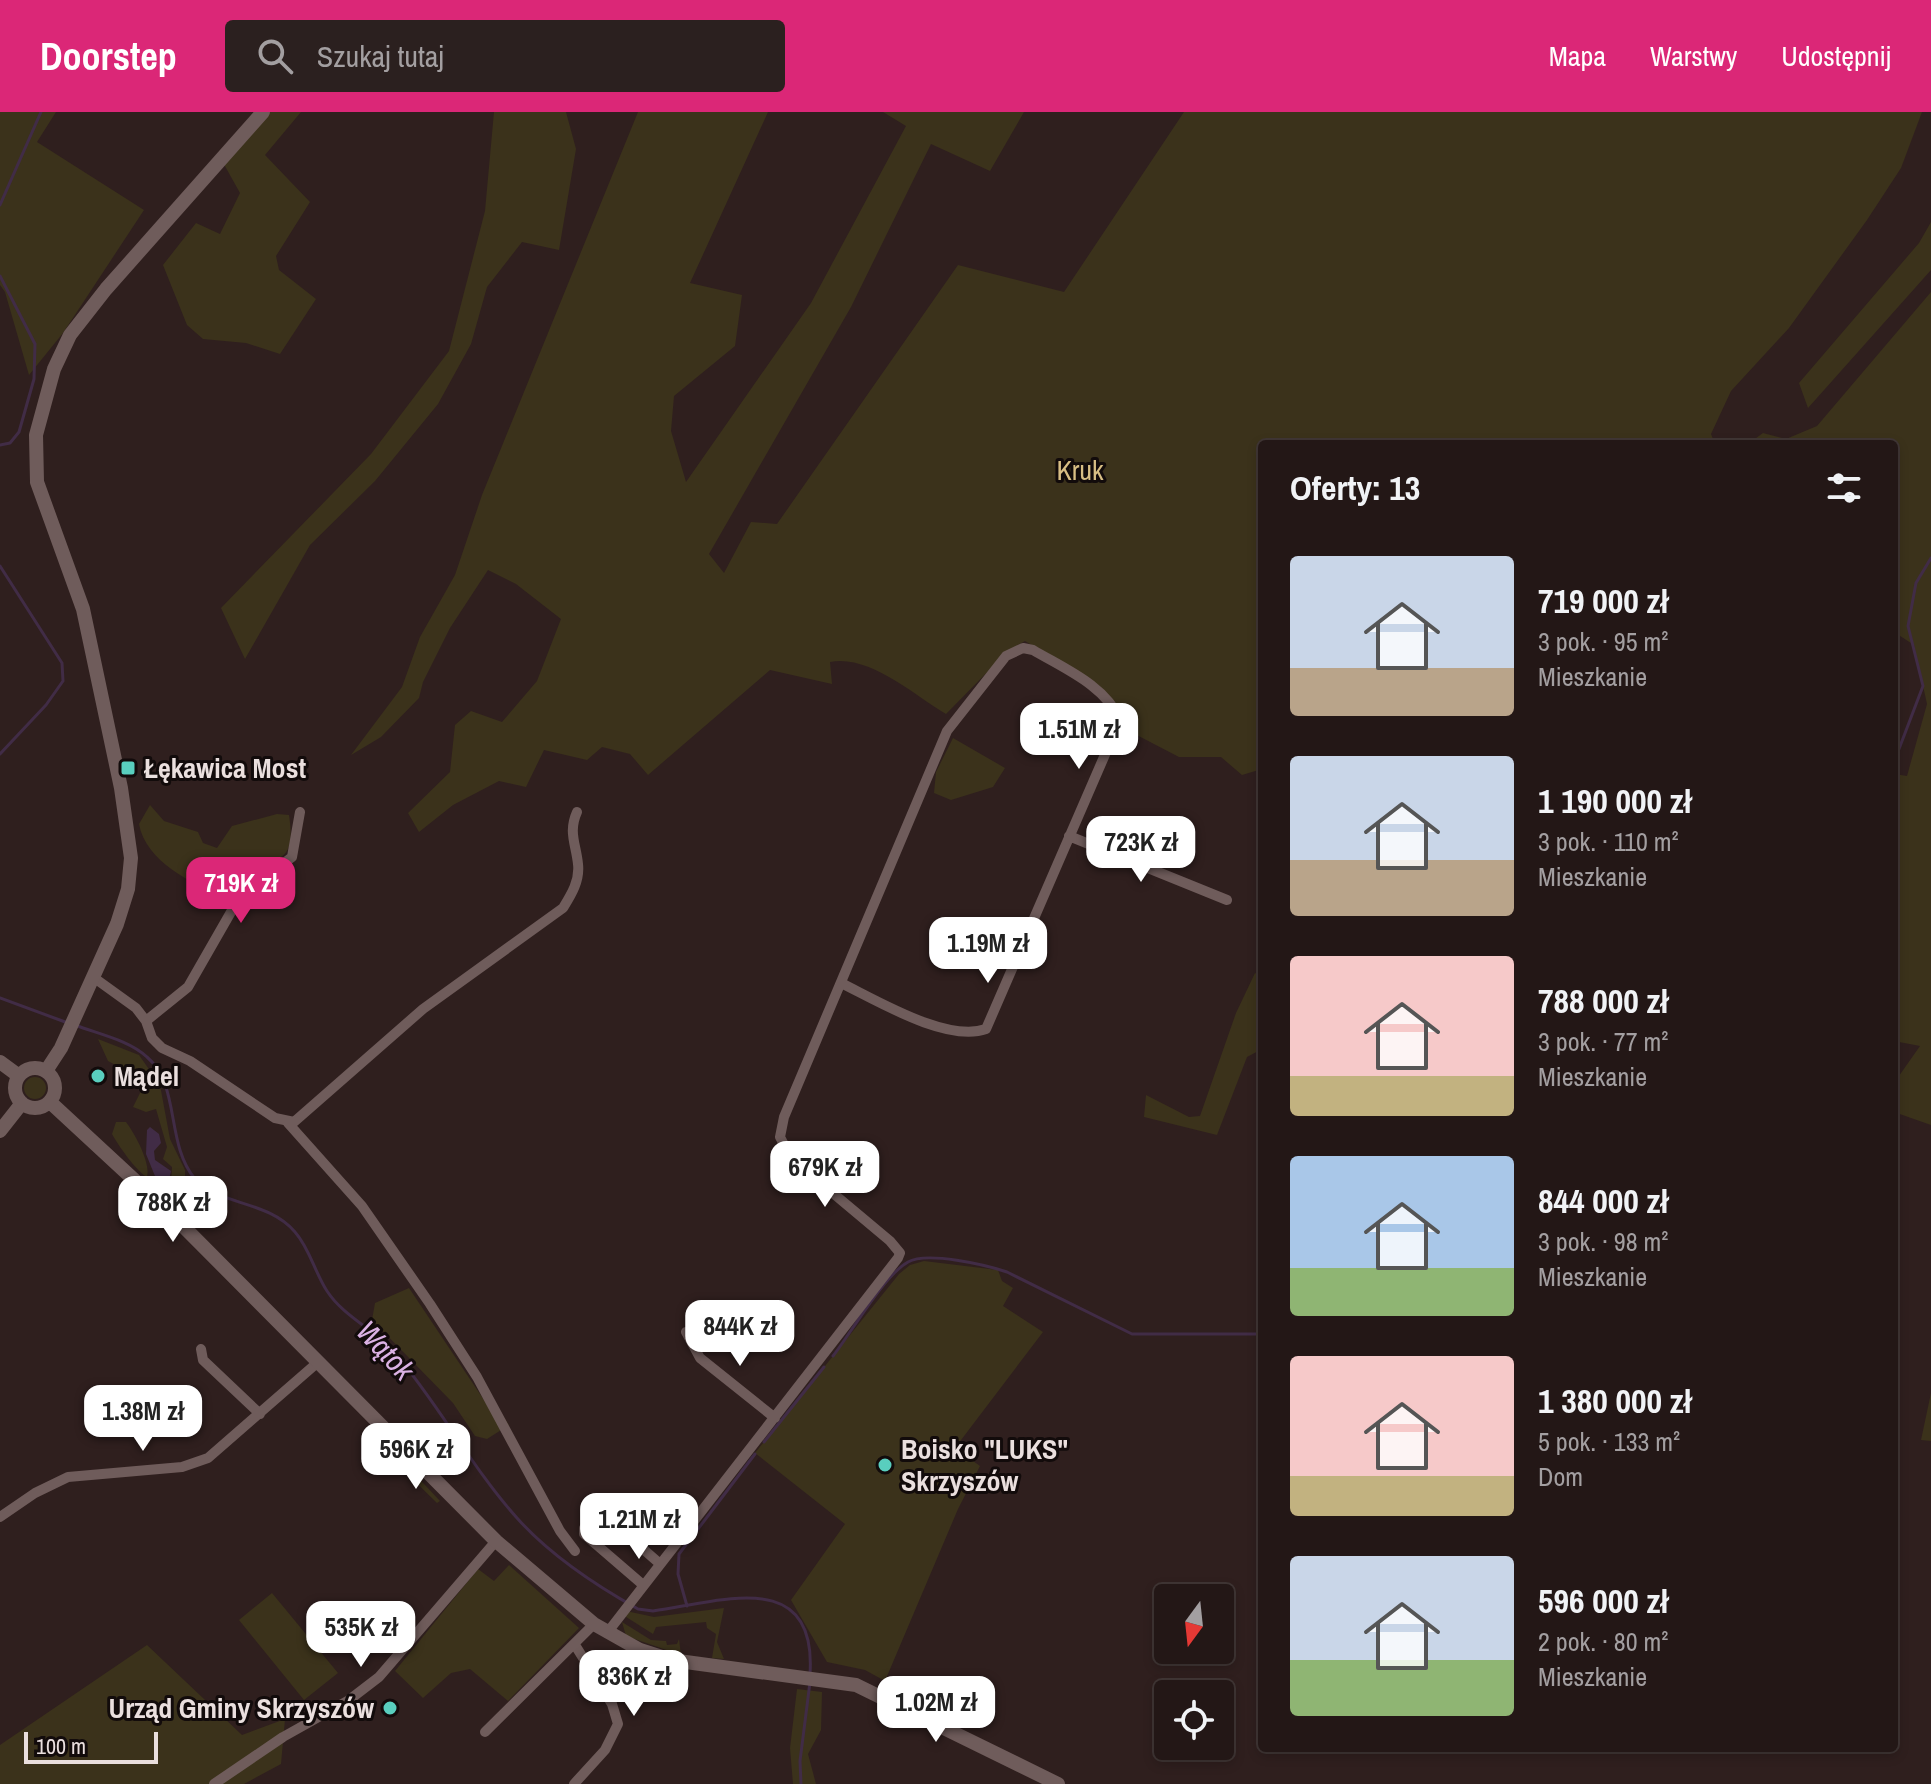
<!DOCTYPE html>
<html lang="pl">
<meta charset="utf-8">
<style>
:root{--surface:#231716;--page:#2b201f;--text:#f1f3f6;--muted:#a39fa1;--line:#403635;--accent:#db2777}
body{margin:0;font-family:"Archivo Narrow",sans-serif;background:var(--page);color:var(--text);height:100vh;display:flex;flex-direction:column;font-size:30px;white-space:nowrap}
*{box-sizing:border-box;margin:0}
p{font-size:26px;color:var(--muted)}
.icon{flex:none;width:44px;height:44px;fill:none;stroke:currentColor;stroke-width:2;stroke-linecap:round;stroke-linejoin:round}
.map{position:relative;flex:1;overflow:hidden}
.details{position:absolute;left:1258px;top:328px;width:640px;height:1312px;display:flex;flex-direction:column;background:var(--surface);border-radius:8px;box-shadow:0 4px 12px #0003,0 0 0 2px var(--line)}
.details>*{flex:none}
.needle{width:52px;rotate:195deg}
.buttons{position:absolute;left:1154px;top:1472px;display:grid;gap:16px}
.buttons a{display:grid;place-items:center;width:80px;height:80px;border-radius:8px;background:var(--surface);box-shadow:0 4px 12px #0003,0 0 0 2px var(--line);font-size:40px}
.scale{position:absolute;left:24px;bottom:20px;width:134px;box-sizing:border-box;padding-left:8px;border:4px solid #eadfde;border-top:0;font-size:22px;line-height:28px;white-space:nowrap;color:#eadfde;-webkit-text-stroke:6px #120b0b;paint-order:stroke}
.price{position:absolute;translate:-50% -68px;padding:0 18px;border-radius:16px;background:#fff;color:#222;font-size:26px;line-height:52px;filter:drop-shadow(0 2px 4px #0008)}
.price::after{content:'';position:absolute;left:50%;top:48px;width:24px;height:18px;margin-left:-12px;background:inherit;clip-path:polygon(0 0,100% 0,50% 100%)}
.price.active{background:var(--accent);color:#fff}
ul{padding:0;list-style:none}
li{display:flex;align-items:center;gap:24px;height:200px;padding:0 32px}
li span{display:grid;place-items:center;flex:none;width:224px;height:160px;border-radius:8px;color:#555}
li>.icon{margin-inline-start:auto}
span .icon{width:96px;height:96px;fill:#fffc;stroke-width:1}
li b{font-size:34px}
h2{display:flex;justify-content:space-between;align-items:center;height:96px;padding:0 32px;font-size:34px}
header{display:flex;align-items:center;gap:48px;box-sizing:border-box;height:112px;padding:0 40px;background:var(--accent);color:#fff}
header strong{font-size:38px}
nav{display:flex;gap:44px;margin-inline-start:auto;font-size:28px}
.search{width:560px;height:72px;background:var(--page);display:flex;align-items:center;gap:20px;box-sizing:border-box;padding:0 28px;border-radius:8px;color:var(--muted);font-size:30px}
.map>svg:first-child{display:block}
.green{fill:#3b321b}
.water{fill:#412c46}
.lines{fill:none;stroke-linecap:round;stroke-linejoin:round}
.stream{stroke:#412c46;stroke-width:3}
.street{stroke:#6f5c5b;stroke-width:10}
.secondary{stroke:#6f5c5b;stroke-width:14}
.poi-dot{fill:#59cebe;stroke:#120b0b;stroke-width:3}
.labels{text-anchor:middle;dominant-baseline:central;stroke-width:6;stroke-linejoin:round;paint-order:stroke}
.park-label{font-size:28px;fill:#d8be84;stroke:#120b0b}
.poi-label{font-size:28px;font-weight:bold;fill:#eadfde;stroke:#120b0b;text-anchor:start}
.water-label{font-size:30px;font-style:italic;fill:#dbb2e4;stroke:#120b0b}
</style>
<header>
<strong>Doorstep</strong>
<div class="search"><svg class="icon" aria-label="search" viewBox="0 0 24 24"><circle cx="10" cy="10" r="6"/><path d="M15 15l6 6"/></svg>Szukaj tutaj</div>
<nav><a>Mapa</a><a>Warstwy</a><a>Udostępnij</a></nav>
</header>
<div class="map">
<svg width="1931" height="1672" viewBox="0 0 1931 1672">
<rect width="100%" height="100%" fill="#2f1f1e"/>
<!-- green -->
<path class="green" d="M 0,0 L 56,0 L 37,30 L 144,98 L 63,221 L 29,263 L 5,180 L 0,173 Z
M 263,0 L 301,0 L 265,43 L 310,90 L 276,144 L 279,158 L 316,187 L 280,242 L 246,231 L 203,227 L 187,213 L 163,153 L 196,111 L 220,122 L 240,81 L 221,47 Z
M 494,0 L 566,0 L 576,37 L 559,138 L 522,130 L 487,175 L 471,232 L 438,292 L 375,369 L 310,433 L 245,547 L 221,496 L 371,342 L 449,239 L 485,99 Z
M 638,0 L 768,0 L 690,171 L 742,183 L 735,234 L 674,284 L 671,319 L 686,370 L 811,191 L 906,14 L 883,0 L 1024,0 L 990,59 L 931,32 L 851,195 L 709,442 L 724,461 L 751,410 L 777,412 L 958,153 L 1064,180 L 1184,0 L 1922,0 L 1901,56 L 1867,108 L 1789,216 L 1731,279 L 1711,322 L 1715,332 L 1262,332 L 1262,657 L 1242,663 L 1221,645 L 1179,645 L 1129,619 L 1098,573 L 1025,529 L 1009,538 L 946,602 C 914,583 869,542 830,550 L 832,572 L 770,558 L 648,663 L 630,642 L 602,635 L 587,648 L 544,638 L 526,675 L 499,669 L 453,693 L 419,720 L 408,701 L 450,660 L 455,613 L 471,599 L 502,610 L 537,569 L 561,507 L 516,472 L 488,458 L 450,516 L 423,570 L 419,586 L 381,625 L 351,643 L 402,575 L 420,525 L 455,463 L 482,383 Z
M 1931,110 L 1931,158 L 1808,296 L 1799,271 L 1919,131 Z
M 1931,180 L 1931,1013 L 1894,1000 L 1894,971 L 1920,934 L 1894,929 L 1894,662 L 1907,664 L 1927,592 L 1914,533 L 1894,520 L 1894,332 L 1748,332 L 1763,321 L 1786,327 L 1817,314 Z
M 953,626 L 1005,656 L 993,675 L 951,688 L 934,681 L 936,660 Z
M 150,693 L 164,709 L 198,720 L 203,731 L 217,736 L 232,714 L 277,702 L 289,703 C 298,762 268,739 240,767 C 232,775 234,782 223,786 C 191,770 146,750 139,712 Z
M 1255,861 L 1262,865 L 1262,937 L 1247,945 L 1217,1023 L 1144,1005 L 1146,983 L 1189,1005 L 1200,1004 L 1236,901 Z
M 98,927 L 139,943 L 160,973 L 170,1027 L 185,1058 L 185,1071 L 176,1088 L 159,1079 L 159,1074 L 171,1074 L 172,1055 L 163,1047 L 167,1035 L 156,997 L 146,1000 L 133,995 L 146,969 L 108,949 Z
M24 976a11 11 0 1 1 22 0a11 11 0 1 1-22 0Z
M 116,1010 L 126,1010 C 135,1022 151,1051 147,1065 C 136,1059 118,1033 112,1022 Z
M 924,1149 L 998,1158 L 1002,1169 L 1013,1176 L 1003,1194 L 1043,1220 L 955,1336 L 980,1354 L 958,1397 L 885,1569 L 865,1558 L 827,1550 L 791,1488 L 845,1412 L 755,1341 L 899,1162 L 910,1153 Z
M 409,1176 L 488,1294 L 503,1304 L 509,1313 L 487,1327 L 475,1324 L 453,1291 L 372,1208 L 375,1191 Z
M 1931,1281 L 1931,1329 L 1921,1328 Z
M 390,1341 L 395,1341 L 440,1389 L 437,1391 L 392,1347 L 387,1351 L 384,1346 Z
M 509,1453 L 579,1516 L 508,1589 L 470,1557 L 451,1561 L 423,1586 L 395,1559 L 478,1457 L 494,1469 Z
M 272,1481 L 338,1561 L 304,1588 L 239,1508 Z
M 724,1496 L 717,1530 L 724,1547 L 712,1546 L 716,1522 L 707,1516 L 706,1510 L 656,1515 L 653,1522 L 623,1503 L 626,1499 L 654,1505 Z
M 622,1510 L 651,1528 L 666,1529 L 667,1533 L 677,1532 L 679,1527 L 681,1543 L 626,1524 Z
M 147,1533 L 242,1623 L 285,1607 L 281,1652 L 244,1672 L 0,1672 L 0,1633 Z
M 797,1577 L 822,1580 L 821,1618 L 808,1642 L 816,1672 L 793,1672 L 790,1636 Z"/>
<!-- water -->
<path class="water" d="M 150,1015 L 159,1022 L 161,1031 L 154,1039 L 155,1048 L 171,1059 L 168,1072 L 157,1069 L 146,1042 L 147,1018 Z"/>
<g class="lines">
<!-- stream -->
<path class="stream" d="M 0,93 L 41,0
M 0,164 L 35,232 L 34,267 L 19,320 L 10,331 L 0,333
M 0,454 L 62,551 L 63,569 L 46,593 L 0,642
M 1894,650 L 1923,574 L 1908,514 L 1916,471 L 1931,446
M 0,886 L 68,911
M 75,913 C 98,922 129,928 147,945 C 181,974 165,1031 195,1067 C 217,1093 268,1088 295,1120 C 310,1137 315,1161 327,1179 C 344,1205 374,1217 394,1240 C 439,1292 471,1355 517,1406 C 550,1443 595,1473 638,1497 L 653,1499 C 720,1490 817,1454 810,1562
M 833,1244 C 852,1220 883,1164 908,1150 C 927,1139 986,1153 1007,1160 L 1132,1222 L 1262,1222
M 764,1330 L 824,1255
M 687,1494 L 678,1462 L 679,1442 L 755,1342
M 801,1672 L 800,1649 L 810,1570"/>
<!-- street -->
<path class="street" d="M 1069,724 L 1227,788
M 93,865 L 136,896 L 146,909 L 152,926 L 162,936 L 190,949 L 275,1006 L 294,1010 L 423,897 L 563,796 C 571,783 580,769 578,752 C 576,732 568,720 577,700
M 146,909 L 188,875 L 239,786 L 292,745 L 300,700
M 288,1011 L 362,1094 L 430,1192 L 477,1265 L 560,1419 L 575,1439
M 686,1220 L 700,1246 L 775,1306
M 201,1237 L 203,1248 L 260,1302
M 0,1405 L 35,1381 L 68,1365 L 182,1355 L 208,1346 L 317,1251
M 642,1472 L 584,1422 L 584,1416 L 602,1401 L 659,1451
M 607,1521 L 898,1146 L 900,1141 L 890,1129 L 791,1046 L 780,1025 L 784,1005 L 947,619 L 1006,544 L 1023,536 L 1033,538 C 1063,556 1105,573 1120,608 L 986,917 C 947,931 876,888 841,871
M 485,1620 L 594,1512
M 214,1672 L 283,1625 L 349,1588 L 379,1565 L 496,1429
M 574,1672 L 605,1638 L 618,1612 L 612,1592 L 575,1533"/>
<!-- secondary -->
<path class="secondary" d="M 0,950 L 19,964
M15 976a20 20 0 1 1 40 0a20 20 0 1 1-40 0Z
M 46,959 L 61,936 L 117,812 L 128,777 L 131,746 L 121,676 L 83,497 L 37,370 L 36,323 L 54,257 L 70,223 L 106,177 L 263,0
M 50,990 L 171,1102 L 496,1429 L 594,1512 L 640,1538 L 671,1548 L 856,1573 L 1058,1672
M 0,1019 L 22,991"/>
</g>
<!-- markers -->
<g class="poi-dot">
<rect x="120" y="648" width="16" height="16" rx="4"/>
<circle cx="98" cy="964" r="8"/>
<circle cx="885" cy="1353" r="8"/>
<circle cx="390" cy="1596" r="8"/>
</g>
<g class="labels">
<!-- park labels -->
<g class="park-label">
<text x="1080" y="358">Kruk</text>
</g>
<!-- poi labels -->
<g class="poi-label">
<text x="144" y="656">Łękawica Most</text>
<text x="114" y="964">Mądel</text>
<text x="901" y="1337">Boisko "LUKS"<tspan x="901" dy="32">Skrzyszów</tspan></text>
<text x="374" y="1596" text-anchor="end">Urząd Gminy Skrzyszów</text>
</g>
<!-- water labels -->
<g class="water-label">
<text transform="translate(386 1238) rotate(47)">Wątok</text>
</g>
</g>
</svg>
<div class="buttons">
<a><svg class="needle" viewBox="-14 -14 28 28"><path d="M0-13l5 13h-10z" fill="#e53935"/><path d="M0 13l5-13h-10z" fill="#a39fa1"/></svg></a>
<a><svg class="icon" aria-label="locate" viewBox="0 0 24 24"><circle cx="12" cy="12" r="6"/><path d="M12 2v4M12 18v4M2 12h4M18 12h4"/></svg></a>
</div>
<div class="scale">100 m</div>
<b class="price" style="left:1079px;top:659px">1.51M zł</b>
<b class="price" style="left:1141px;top:772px">723K zł</b>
<b class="price active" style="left:241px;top:813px">719K zł</b>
<b class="price" style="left:988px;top:873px">1.19M zł</b>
<b class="price" style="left:825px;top:1097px">679K zł</b>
<b class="price" style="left:173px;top:1132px">788K zł</b>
<b class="price" style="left:740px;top:1256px">844K zł</b>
<b class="price" style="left:143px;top:1341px">1.38M zł</b>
<b class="price" style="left:416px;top:1379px">596K zł</b>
<b class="price" style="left:639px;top:1449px">1.21M zł</b>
<b class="price" style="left:361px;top:1557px">535K zł</b>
<b class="price" style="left:634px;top:1606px">836K zł</b>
<b class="price" style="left:936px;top:1632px">1.02M zł</b>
<section class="details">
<h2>Oferty: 13<svg class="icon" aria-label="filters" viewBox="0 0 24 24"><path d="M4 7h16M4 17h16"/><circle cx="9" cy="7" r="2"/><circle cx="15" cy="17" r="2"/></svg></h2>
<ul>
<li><span style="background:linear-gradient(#c9d6e8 70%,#b9a48a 0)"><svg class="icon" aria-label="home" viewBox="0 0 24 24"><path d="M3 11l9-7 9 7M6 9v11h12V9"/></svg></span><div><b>719 000 zł</b><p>3 pok. · 95 m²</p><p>Mieszkanie</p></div></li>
<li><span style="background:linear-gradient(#c9d6e8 65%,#b9a48a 0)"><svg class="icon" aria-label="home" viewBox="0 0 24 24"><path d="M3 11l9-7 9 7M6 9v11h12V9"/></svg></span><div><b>1 190 000 zł</b><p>3 pok. · 110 m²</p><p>Mieszkanie</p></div></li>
<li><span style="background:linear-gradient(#f6c9c9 75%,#c2b280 0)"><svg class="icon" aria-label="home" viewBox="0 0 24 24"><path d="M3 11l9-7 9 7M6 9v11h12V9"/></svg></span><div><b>788 000 zł</b><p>3 pok. · 77 m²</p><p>Mieszkanie</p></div></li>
<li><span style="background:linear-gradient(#a9c7e8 70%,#8fb573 0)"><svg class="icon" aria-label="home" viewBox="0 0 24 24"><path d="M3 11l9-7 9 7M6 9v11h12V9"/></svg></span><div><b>844 000 zł</b><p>3 pok. · 98 m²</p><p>Mieszkanie</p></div></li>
<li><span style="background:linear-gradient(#f6c9c9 75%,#c2b280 0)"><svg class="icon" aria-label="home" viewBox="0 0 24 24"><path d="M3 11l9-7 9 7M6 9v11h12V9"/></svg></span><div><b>1 380 000 zł</b><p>5 pok. · 133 m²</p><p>Dom</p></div></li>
<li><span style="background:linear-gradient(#c9d6e8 65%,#8fb573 0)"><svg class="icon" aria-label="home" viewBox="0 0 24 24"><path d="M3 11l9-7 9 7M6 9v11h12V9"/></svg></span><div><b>596 000 zł</b><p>2 pok. · 80 m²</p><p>Mieszkanie</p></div></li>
</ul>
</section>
</div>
